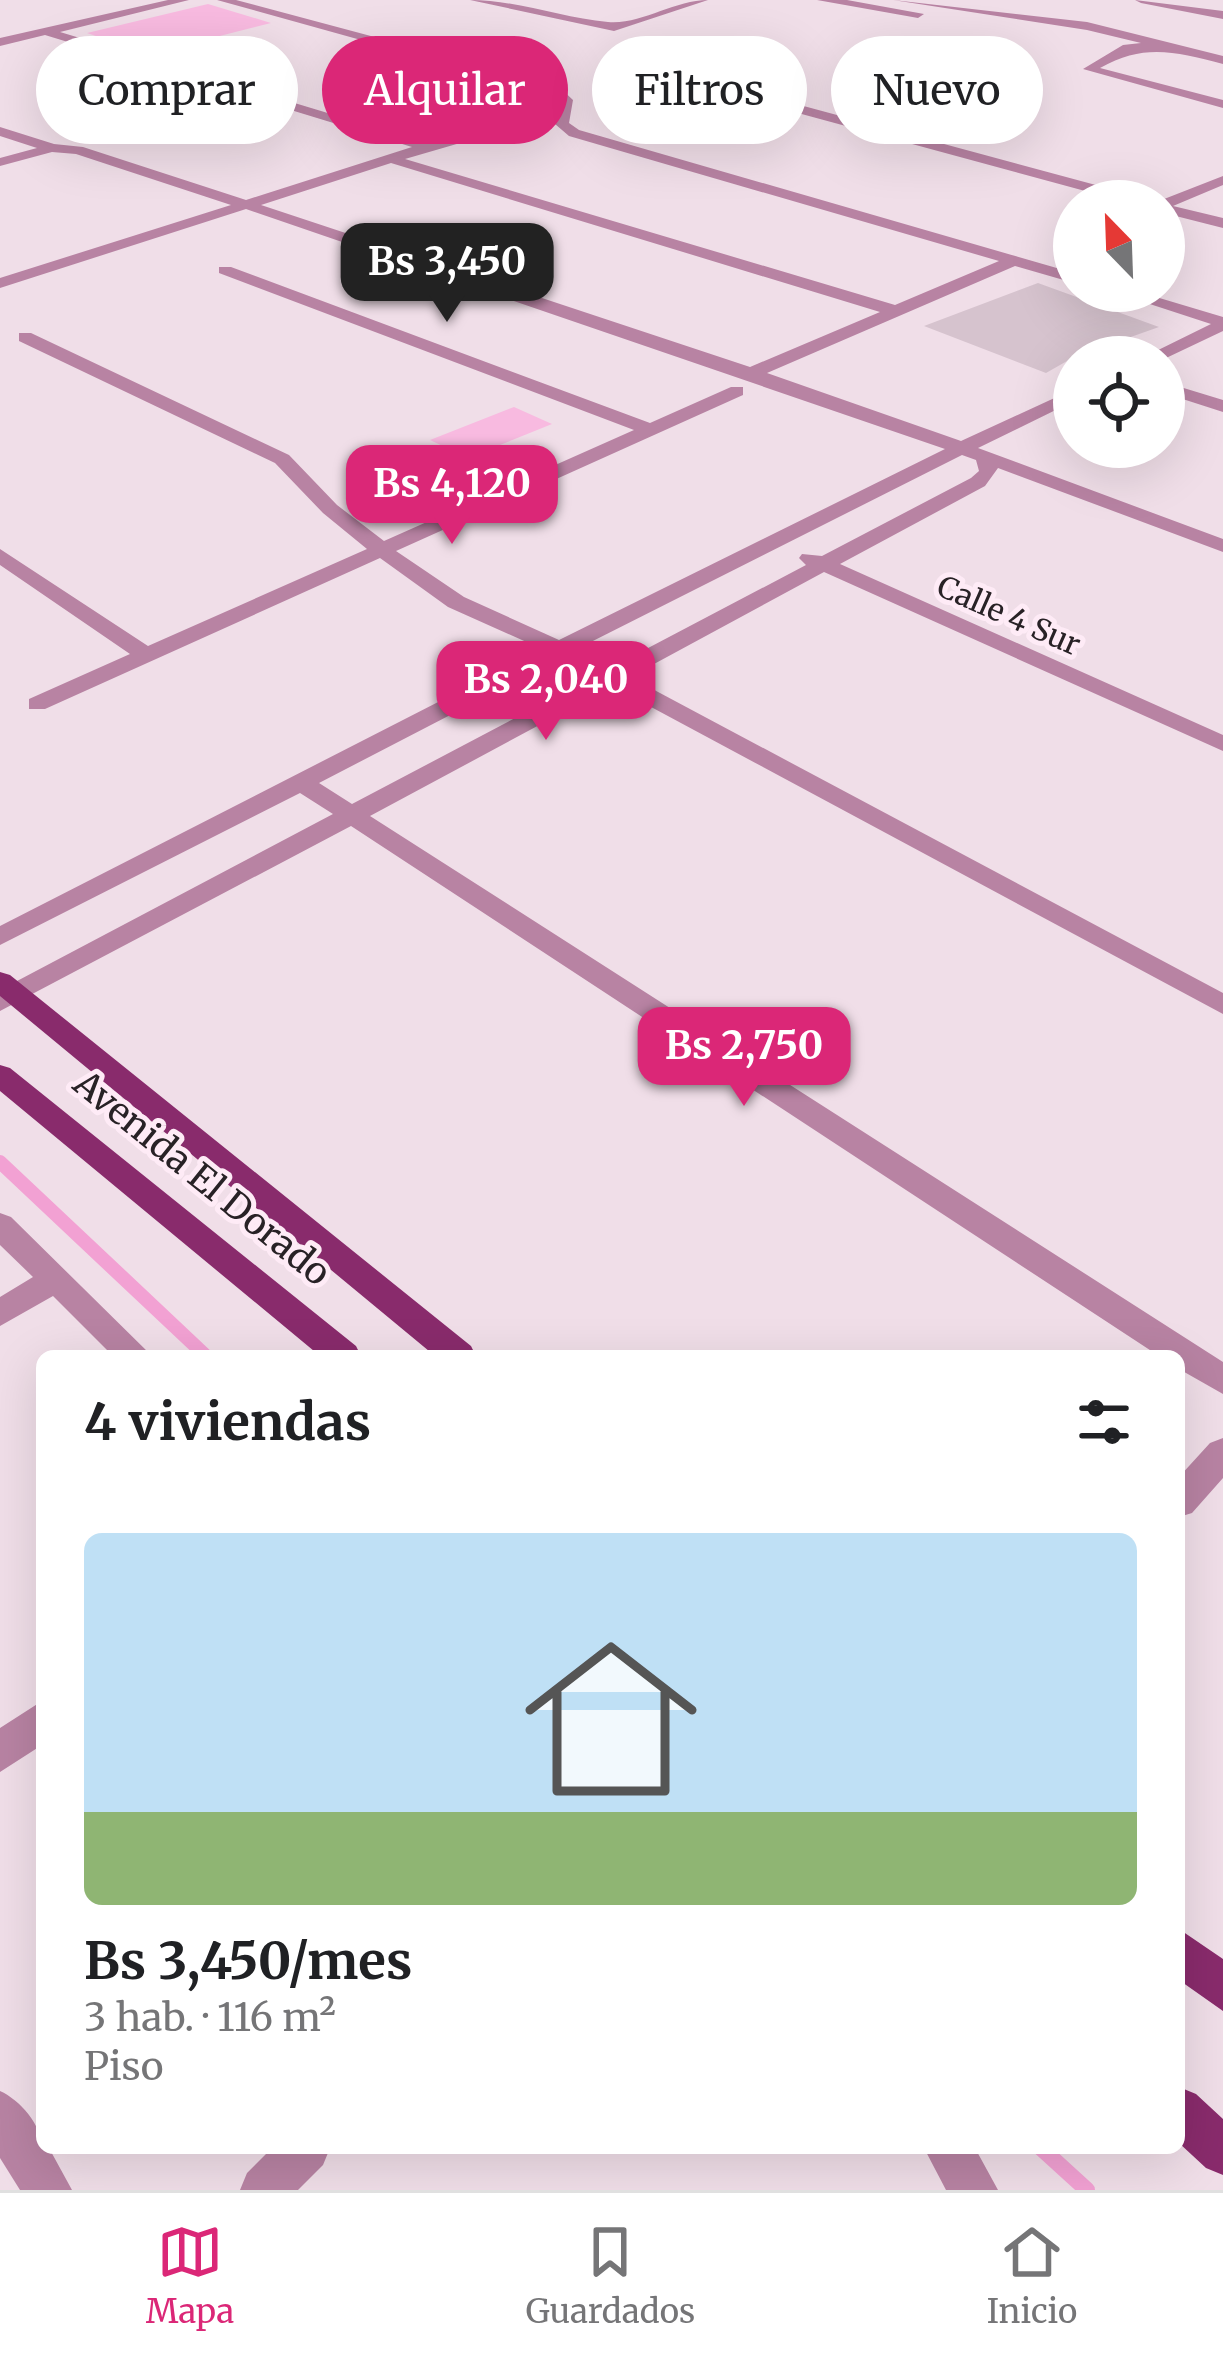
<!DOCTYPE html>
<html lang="es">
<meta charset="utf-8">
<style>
:root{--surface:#fff;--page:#f6f6f6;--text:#202124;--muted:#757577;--line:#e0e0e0;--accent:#db2777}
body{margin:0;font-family:Merriweather,serif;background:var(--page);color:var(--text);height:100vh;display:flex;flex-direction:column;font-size:45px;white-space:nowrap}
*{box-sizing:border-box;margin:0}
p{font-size:39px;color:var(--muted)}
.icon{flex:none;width:66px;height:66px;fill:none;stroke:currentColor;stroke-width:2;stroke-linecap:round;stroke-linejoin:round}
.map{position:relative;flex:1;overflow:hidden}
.drawer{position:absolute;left:36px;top:1350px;width:1149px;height:804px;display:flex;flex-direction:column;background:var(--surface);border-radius:18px;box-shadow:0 12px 48px #0002}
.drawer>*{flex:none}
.banner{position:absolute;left:36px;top:36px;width:1152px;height:108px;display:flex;gap:24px}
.needle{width:78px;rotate:337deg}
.fabs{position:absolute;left:1053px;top:180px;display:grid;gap:24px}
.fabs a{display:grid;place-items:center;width:132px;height:132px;border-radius:50%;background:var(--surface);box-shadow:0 12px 48px #0002;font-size:60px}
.price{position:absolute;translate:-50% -102px;padding:0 27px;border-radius:24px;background:var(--accent);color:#fff;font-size:39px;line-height:78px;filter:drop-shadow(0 3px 6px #0008)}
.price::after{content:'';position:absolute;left:50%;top:72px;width:36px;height:27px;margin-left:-18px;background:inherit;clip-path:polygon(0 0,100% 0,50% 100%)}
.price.on{background:#222;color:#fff}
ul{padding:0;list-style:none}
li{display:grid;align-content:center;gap:24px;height:636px;padding:0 48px}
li+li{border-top:3px solid var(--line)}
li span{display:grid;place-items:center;height:372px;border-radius:18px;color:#555}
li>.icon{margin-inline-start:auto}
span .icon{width:216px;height:216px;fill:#fffc;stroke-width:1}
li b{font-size:51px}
h2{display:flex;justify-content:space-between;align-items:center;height:144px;padding:0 48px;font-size:51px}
.pill{padding:0 42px;border-radius:54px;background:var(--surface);box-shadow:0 12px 48px #0002;font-size:42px;line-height:108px}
.pill.on{background:var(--accent);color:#fff}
.dock{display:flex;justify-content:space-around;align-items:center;height:168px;border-top:3px solid var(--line);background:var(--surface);font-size:33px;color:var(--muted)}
.dock a{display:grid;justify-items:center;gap:6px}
.dock .on{color:var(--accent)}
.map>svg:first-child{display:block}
.green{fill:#f8bae0}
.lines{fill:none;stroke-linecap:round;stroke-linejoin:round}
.stream-far1{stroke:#f2a1d3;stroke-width:14}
.stream{stroke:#f2a1d3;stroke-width:16}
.building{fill:#d6c3ce}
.minor{fill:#b883a3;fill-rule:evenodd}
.major{fill:#892b6c;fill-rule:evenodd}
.labels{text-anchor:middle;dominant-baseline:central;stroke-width:10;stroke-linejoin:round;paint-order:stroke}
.far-street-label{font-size:30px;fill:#282226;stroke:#feebf6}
.street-label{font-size:36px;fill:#282226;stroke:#feebf6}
</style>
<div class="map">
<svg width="1223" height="2190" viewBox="0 0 1223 2190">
<rect width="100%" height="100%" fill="#f0dee8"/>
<!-- green -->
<path class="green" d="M 208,4 L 271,23 L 149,54 L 87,33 Z
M 514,407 L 552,424 L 468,458 L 430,440 Z"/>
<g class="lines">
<!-- stream-far1 -->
<path class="stream-far1" d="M 0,1162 L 206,1356"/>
<!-- stream -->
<path class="stream" d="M 1041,2148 L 1087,2190"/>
</g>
<!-- building -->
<path class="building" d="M 1038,283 L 1159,327 L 1074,357 L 1046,373 L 924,326 Z"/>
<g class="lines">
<!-- minor -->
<path class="minor" d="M 168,0 L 189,0 L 60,32 L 427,143 L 558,107 L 559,101 L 548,92 L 217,0 L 236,0 L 558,86 L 573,100 L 569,123 L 579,130 L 1074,273 L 1074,283 L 1015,266 L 767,373 L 961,441 L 1074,389 L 1074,401 L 978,448 L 1223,539 L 1223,552 L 998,468 L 985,486 L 840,564 L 1223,735 L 1223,751 L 824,572 L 630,677 L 1223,993 L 1223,1014 L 612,686 L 370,816 L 1223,1362 L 1223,1394 L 1179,1369 L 1179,1356 L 1159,1356 L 351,826 L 0,1011 L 0,990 L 333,814 L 300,793 L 0,945 L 0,926 L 542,649 L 448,607 L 380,558 L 45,709 L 29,709 L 29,699 L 130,654 L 0,565 L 0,549 L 148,646 L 367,549 L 323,513 L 275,463 L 19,341 L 19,333 L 31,333 L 289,455 L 337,505 L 384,541 L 634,430 L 219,273 L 219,267 L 231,267 L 650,423 L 731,387 L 743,387 L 743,395 L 396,551 L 464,597 L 559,640 L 945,449 L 246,209 L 0,288 L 0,278 L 231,205 L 76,154 L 52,152 L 0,166 L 0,158 L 37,148 L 0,136 L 0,127 L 54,144 L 83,147 L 246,200 L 412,147 L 45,35 L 0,46 L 0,38 ZM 557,115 L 555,124 L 569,136 L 999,261 L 895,305 L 405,159 ZM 391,163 L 880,312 L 750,367 L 261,205 ZM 962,455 L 976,460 L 979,471 L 971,478 L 822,556 L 802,554 L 799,558 L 806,565 L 612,667 L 577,649 ZM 560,658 L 595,676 L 352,804 L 319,783 Z
M 470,0 C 517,0 562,18 608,22 C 641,25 674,0 708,0 L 614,31 Z
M 817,0 L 847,0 L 924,14 L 918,18 Z
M 893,0 L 1087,22 L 1223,56 L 1223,64 C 1175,52 1145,43 1100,68 L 1223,100 L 1223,108 L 1083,69 L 1123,45 L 1141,43 L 1087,30 Z
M 1135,0 L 1223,11 L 1223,19 L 1141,3 Z
M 659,67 L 1144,198 L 1146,201 L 1122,201 L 654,74 Z
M 1223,176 L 1223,185 L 1173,206 L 1223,218 L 1223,228 L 1164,213 L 1164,201 L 1159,201 Z
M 1110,291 L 1136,291 L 1223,317 L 1223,331 L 1164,359 L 1144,357 L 1211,324 Z
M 1164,382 L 1223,400 L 1223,412 L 1164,393 Z
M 0,1213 L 11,1217 L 152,1356 L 113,1356 L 53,1296 L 0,1326 L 0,1297 L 33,1277 L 0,1245 Z
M 1223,1438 L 1223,1478 L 1192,1513 L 1179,1517 L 1179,1477 L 1210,1443 Z
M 42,1701 L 42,1745 L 0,1772 L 0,1728 Z
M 0,2091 C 20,2100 42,2125 42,2148 L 49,2148 L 72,2190 L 20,2190 L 0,2158 Z
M 272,2148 L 330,2148 L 323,2165 L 298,2190 L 240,2190 L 247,2173 Z
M 924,2148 L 975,2148 L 998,2190 L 946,2190 Z"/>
<!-- major -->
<path class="major" d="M 0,972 L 10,975 L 471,1346 L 476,1356 L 435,1356 L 0,996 Z
M 0,1065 L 10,1068 L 356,1346 L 361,1356 L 320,1356 L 0,1091 Z
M 1179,1929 L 1223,1959 L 1223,2011 L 1179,1980 Z
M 1179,2087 L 1196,2094 L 1223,2119 L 1223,2175 L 1206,2168 L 1179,2143 Z"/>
</g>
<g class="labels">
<!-- far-street labels -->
<g class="far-street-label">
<text transform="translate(1009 615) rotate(24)">Calle 4 Sur</text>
</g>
<!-- street labels -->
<g class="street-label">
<text transform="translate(202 1178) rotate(39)">Avenida El Dorado</text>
</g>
</g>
</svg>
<div class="fabs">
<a><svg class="needle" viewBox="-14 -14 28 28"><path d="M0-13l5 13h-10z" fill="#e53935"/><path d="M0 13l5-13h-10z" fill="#757577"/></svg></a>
<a><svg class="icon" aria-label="locate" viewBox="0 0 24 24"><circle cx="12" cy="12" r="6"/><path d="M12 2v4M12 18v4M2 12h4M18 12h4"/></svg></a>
</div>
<b class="price on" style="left:447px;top:325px">Bs 3,450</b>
<b class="price" style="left:452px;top:547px">Bs 4,120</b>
<b class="price" style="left:546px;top:743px">Bs 2,040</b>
<b class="price" style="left:744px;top:1109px">Bs 2,750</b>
<div class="banner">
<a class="pill">Comprar</a>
<a class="pill on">Alquilar</a>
<a class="pill">Filtros</a>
<a class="pill">Nuevo</a>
</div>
<section class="drawer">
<h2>4 viviendas<svg class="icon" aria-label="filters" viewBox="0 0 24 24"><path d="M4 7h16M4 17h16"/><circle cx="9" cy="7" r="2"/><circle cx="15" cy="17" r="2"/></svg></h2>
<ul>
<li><span style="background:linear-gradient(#bfe0f5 75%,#8fb573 0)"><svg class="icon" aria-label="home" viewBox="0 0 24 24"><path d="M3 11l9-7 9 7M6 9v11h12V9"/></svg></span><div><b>Bs 3,450/mes</b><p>3 hab. · 116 m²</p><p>Piso</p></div></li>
</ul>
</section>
</div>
<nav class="dock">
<a class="on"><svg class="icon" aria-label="map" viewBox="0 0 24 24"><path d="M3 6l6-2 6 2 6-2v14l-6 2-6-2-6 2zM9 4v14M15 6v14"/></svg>Mapa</a>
<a><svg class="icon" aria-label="saved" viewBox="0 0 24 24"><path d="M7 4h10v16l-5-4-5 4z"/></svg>Guardados</a>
<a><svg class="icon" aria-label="home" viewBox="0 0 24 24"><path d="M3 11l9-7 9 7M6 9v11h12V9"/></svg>Inicio</a>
</nav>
